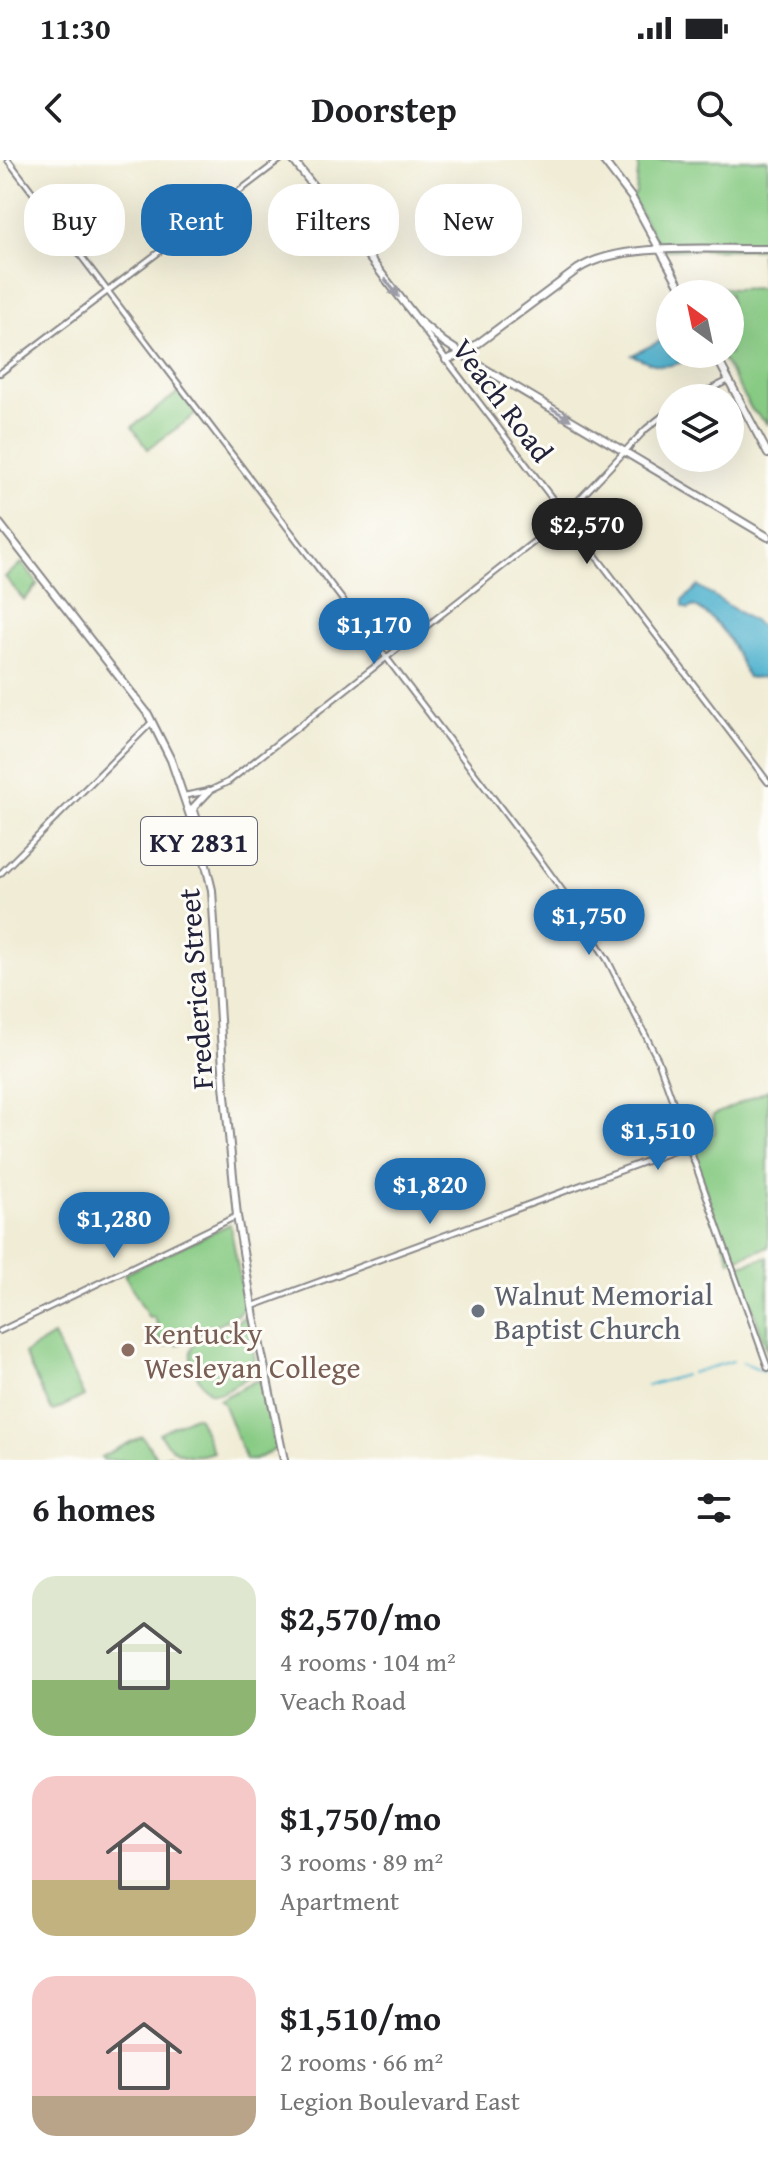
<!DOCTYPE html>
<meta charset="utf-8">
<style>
:root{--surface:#fff;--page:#f2f2f2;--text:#202124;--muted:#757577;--accent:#1f6fb2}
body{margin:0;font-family:"Gentium Book Plus",serif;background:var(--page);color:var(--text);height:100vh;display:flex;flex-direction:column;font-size:30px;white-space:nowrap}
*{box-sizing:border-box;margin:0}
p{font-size:26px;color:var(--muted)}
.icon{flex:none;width:44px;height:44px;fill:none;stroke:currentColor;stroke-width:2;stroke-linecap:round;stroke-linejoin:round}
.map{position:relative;height:1300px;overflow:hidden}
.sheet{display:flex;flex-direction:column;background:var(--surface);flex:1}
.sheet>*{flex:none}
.hud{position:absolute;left:24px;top:24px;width:720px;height:72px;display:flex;gap:16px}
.needle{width:52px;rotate:327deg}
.fabs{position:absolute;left:656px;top:120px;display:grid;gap:16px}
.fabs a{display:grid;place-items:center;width:88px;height:88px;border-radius:50%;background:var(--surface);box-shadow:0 8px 32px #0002;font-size:40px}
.price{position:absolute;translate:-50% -68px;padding:0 18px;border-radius:28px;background:var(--accent);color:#fff;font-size:26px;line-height:52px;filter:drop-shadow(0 2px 4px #0008)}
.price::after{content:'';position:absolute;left:50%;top:48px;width:24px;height:18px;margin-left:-12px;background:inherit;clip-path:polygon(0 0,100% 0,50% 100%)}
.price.current{background:#222;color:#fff}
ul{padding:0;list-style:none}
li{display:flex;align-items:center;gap:24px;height:200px;padding:0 32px}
li span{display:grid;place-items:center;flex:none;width:224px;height:160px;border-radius:24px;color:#555}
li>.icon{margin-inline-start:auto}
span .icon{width:96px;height:96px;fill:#fffc;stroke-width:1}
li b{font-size:34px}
h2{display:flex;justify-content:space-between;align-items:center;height:96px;padding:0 32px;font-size:34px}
.pill{padding:0 28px;border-radius:32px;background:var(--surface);box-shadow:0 8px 32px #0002;font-size:28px;line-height:72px}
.pill.current{background:var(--accent);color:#fff}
.status{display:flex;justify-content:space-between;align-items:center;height:56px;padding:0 40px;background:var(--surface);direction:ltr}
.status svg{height:22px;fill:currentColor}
header{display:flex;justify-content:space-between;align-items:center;height:104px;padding:0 32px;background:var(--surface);font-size:36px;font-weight:700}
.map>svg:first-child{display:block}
.green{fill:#88cb84;stroke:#557660;stroke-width:2}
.water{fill:#4eb1cd;stroke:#386a84;stroke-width:2}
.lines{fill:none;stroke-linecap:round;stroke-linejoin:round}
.stream{stroke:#4eb1cd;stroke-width:2}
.minor-casing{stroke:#898788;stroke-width:8}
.major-casing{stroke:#898788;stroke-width:10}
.minor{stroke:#fff;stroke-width:4}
.major{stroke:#fff;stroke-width:6}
.oneway{fill:#9c9ca7}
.worship-dot{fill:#6b7280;stroke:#fdfcf7;stroke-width:3}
.education-dot{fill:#8d6e63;stroke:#fdfcf7;stroke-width:3}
.labels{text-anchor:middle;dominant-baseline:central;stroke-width:6;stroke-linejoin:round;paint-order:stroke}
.shield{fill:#fdfcf7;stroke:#646373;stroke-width:2}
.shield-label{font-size:28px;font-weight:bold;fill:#22223b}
.street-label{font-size:30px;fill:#22223b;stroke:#fdfcf7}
.worship-label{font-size:30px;fill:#5b616d;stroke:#fdfcf7;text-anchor:start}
.education-label{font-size:30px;fill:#785e54;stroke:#fdfcf7;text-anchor:start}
</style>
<div class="status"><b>11:30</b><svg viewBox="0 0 49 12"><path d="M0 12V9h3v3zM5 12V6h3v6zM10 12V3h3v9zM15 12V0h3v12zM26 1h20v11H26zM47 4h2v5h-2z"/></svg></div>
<header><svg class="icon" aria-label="back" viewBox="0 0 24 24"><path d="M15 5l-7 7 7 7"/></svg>Doorstep<svg class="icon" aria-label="search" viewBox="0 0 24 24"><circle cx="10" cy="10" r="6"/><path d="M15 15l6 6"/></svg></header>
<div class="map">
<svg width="768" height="1300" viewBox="0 0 768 1300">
<rect width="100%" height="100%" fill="#fdfcf7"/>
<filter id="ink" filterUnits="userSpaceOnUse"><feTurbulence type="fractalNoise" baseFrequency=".0125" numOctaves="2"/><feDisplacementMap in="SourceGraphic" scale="16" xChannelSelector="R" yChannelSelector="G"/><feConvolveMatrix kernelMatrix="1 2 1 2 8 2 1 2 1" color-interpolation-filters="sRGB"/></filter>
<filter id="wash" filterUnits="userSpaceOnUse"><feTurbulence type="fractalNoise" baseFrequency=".006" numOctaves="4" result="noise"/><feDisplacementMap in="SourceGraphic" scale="32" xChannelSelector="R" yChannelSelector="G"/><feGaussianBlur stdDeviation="1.8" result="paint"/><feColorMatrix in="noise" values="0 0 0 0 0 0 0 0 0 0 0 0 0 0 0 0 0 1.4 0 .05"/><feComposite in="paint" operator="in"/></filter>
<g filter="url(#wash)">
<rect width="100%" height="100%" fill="#f0ecd5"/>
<!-- green -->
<path class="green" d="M 639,0 L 768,0 L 768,89 L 661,90 L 632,38 L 636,33 Z
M 760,94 L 768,94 L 768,264 L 752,250 L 720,194 L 730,194 L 730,134 L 691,134 L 685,123 L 733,129 L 763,128 Z
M 179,232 L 196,254 L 148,289 L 132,267 Z
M 22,403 L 38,424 L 24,440 L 5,417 Z
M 768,930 L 768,1087 L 730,1101 L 690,985 L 715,973 L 713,955 Z
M 230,1064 L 245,1147 L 240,1153 L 177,1185 L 174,1182 L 164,1187 L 155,1170 L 159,1167 L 153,1156 L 149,1158 L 124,1114 Z
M 768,1097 L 768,1193 L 738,1106 Z
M 245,1157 L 248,1160 L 257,1212 L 221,1233 L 211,1233 C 199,1223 184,1198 194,1184 Z
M 53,1176 L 84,1236 L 54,1251 L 51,1250 L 24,1194 Z
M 255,1221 L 261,1221 L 276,1289 L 255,1300 L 246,1300 L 223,1243 L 219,1240 Z
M 194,1256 L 198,1257 L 213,1292 C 190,1300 172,1295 159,1273 Z
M 142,1276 L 157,1298 L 170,1294 L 174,1300 L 103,1300 L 101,1297 Z"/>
<!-- water -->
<path class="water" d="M 670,176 L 670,194 L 696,194 L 695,197 C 665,210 661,208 632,195 Z
M 698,426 L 768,471 L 768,517 L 748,518 C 734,489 725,463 694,446 L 688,449 L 683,446 L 683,440 Z"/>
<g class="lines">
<!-- stream -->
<path class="stream" d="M 742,1202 L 764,1211
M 691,1213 L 733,1201
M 647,1226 L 685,1215"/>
</g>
</g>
<g filter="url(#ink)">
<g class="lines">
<defs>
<path id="minor" d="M 8,0 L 535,693 L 570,741 L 608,801 L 658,900 L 768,1208
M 417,161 L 768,622
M 0,213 L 280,0
M 693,238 L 729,220
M 183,636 L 209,631 L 228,622 L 554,366 L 646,269 L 670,250
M 0,714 L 151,563
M 253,1146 L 690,985
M 0,1171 L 237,1056"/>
<path id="major" d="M 293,0 L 417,159 L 444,182 L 482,207 L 768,377
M 603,0 L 632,38 L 684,134
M 715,194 L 768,294
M 446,200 L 468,191 L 578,109 C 620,81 716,90 768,89
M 0,364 L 148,554 L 171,600 L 204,697 L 212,730 L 224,925 L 237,1056 L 254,1157 L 284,1300
M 197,677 L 201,672 L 193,648 L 209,631"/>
</defs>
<!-- minor casing -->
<use href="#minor" class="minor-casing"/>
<!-- major casing -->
<use href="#major" class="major-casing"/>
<!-- minor -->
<use href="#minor" class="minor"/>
<!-- major -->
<use href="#major" class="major"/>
</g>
<!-- one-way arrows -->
<defs><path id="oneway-solid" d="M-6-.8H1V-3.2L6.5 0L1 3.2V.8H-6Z" transform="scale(2)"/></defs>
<g class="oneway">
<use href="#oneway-solid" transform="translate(392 128) rotate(52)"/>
<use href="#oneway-solid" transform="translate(561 254) rotate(31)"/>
</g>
</g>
<!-- markers -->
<circle class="worship-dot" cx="478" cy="1151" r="8"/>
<circle class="education-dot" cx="128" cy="1190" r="8"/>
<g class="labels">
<!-- shield labels -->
<rect class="shield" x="141" y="657" width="116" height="48" rx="6"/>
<g class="shield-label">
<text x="199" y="681">KY 2831</text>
</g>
<!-- street labels -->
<g class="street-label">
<text transform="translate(503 240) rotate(53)">Veach Road</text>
<text transform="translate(195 829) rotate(-94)">Frederica Street</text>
</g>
<!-- worship labels -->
<g class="worship-label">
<text x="494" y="1134">Walnut Memorial<tspan x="494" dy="34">Baptist Church</tspan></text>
</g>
<!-- education labels -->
<g class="education-label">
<text x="144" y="1173">Kentucky<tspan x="144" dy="34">Wesleyan College</tspan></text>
</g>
</g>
</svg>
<div class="fabs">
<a><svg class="needle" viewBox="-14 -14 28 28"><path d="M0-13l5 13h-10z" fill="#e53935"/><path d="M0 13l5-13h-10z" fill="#757577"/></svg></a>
<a><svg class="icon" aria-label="layers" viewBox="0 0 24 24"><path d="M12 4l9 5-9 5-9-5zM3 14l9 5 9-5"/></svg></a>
</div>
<b class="price current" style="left:587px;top:406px">$2,570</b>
<b class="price" style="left:374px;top:506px">$1,170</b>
<b class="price" style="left:589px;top:797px">$1,750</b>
<b class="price" style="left:658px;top:1012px">$1,510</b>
<b class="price" style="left:430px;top:1066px">$1,820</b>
<b class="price" style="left:114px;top:1100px">$1,280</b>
<div class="hud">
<a class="pill">Buy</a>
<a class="pill current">Rent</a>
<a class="pill">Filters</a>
<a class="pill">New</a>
</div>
</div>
<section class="sheet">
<h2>6 homes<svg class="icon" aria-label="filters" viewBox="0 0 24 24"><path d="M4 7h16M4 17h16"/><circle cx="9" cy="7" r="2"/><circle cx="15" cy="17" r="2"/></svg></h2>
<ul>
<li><span style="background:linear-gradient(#dfe7d0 65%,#8fb573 0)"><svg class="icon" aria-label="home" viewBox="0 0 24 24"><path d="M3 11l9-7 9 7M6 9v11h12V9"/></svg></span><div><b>$2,570/mo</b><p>4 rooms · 104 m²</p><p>Veach Road</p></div></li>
<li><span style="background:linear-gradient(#f6c9c9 65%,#c2b280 0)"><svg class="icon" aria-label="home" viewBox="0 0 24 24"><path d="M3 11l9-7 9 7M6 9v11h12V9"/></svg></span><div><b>$1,750/mo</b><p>3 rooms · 89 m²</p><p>Apartment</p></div></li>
<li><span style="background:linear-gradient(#f6c9c9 75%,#b9a48a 0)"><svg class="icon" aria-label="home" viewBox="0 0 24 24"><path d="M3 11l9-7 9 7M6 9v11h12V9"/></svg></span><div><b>$1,510/mo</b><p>2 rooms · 66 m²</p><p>Legion Boulevard East</p></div></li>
</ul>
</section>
